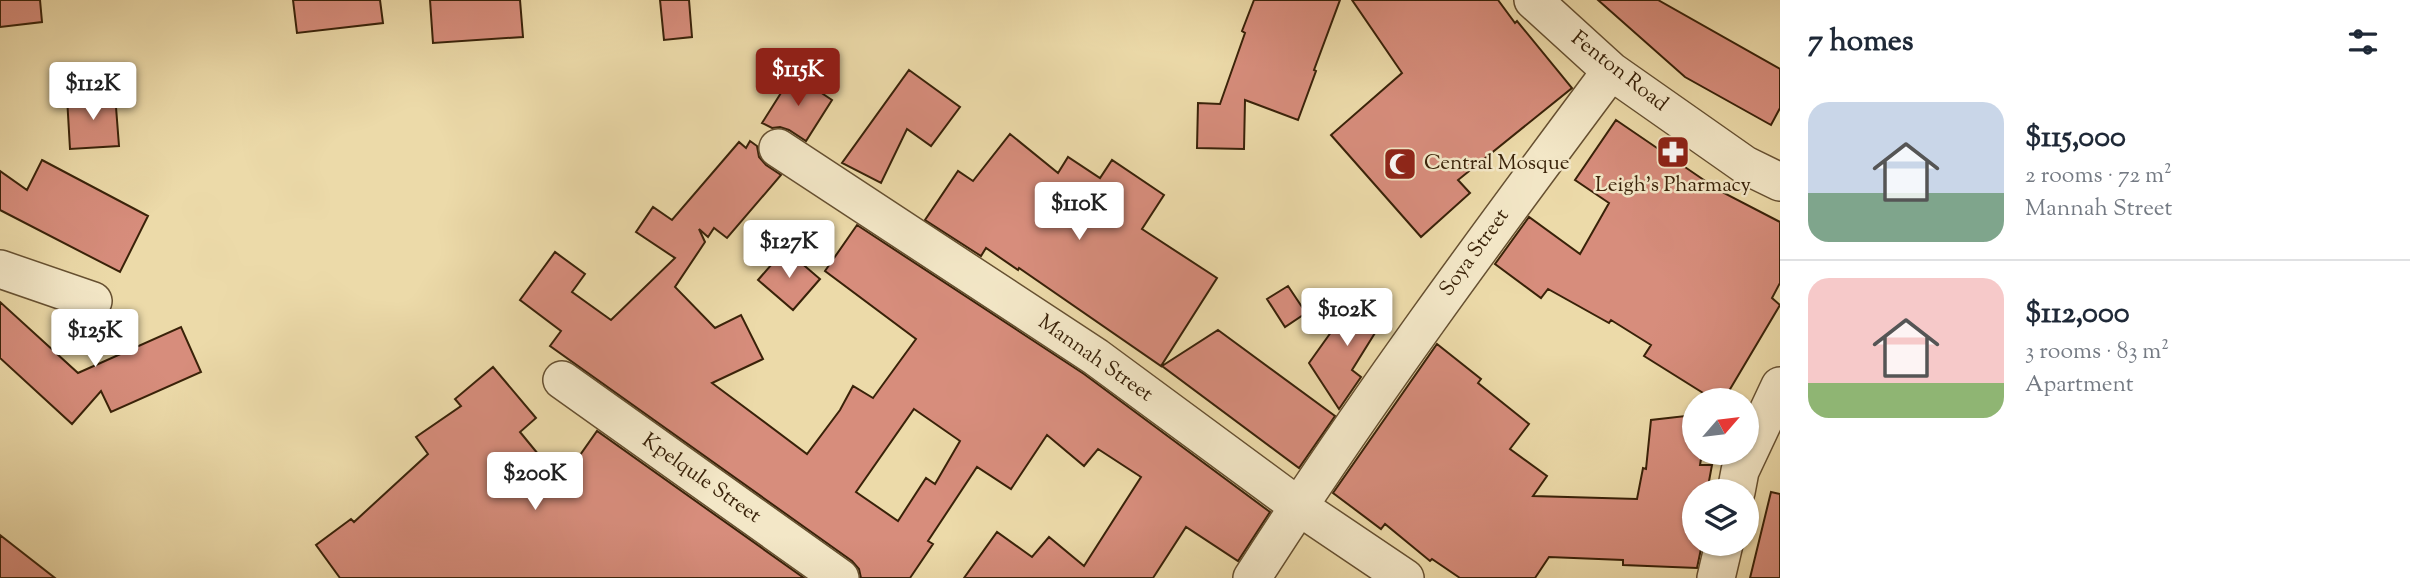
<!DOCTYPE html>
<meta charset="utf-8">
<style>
:root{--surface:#fff;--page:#f2f2f3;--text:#1f2937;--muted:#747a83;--line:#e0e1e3;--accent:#8f2418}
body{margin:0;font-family:"Sorts Mill Goudy",serif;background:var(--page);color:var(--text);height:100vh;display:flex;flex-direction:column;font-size:26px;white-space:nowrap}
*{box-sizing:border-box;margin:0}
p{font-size:23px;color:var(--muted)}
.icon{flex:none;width:38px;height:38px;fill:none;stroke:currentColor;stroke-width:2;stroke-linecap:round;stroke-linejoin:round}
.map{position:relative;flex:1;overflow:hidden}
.panel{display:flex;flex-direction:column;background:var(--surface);width:630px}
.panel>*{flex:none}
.needle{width:46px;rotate:62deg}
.fabs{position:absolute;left:1682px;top:388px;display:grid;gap:14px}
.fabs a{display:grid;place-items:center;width:77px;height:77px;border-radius:50%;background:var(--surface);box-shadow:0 2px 5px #0004;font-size:35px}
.price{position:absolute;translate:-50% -60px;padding:0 16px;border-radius:7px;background:#fff;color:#222;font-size:23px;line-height:46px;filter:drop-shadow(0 2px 4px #0008)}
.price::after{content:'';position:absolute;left:50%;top:42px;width:21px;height:16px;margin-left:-10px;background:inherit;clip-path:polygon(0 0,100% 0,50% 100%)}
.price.active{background:var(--accent);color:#fff}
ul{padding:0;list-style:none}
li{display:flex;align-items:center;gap:21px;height:175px;padding:0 28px}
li+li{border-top:2px solid var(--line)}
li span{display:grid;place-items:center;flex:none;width:196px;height:140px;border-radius:21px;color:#555}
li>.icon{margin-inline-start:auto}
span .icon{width:84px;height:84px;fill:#fffc;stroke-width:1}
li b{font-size:30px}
h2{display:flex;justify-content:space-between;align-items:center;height:84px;padding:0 28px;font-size:30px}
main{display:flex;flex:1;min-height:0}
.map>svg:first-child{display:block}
.building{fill:#d78d7c;stroke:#392209;stroke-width:2;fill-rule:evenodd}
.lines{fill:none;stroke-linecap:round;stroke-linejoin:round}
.minor-casing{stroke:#665031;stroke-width:40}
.minor{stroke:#f3e7c7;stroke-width:37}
.labels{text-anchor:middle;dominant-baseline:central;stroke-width:5;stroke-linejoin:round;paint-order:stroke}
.street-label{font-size:21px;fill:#392209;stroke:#f3e7c7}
.poi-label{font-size:21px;fill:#392209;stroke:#f3e7c7;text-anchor:start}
</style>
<main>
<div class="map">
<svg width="1780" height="578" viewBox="0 0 1780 578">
<rect width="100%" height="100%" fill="#ecdaa9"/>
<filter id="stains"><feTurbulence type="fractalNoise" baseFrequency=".00286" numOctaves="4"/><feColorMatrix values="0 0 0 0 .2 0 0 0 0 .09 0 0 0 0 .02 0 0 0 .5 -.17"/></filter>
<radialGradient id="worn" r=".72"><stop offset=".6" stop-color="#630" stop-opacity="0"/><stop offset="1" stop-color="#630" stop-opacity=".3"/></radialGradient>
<!-- building -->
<path class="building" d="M 0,0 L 40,0 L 42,22 L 0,27 Z
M 293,0 L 380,0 L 383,23 L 297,33 Z
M 430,0 L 520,0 L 523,37 L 433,43 Z
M 660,0 L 689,0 L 692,37 L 664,40 Z
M 1254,0 L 1340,0 L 1314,70 L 1316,71 L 1298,120 L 1245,100 L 1244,149 L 1197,148 L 1198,103 L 1220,104 L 1245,33 L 1242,31 Z
M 1352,0 L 1498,0 L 1515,23 L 1517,21 L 1572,88 L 1458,180 L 1470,193 L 1421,237 L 1331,135 L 1402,73 Z
M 1598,0 L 1658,0 L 1780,69 L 1780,108 L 1771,125 L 1685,77 Z
M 909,70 L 960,107 L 931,146 L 907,129 L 881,183 L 842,163 Z
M 793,74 L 832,100 L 806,141 L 789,130 L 780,127 L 772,128 L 762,123 Z
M 115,94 L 119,146 L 70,149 L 67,97 Z
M 1616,120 L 1720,191 L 1780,222 L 1780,283 L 1772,298 L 1780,305 L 1723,401 L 1716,401 L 1644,356 L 1651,345 L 1611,320 L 1609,323 L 1548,289 L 1541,298 L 1495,264 L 1529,217 L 1580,254 L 1609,203 L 1575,180 Z
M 1010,134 L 1058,173 L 1068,157 L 1100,178 L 1112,160 L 1164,195 L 1142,229 L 1217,278 L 1161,366 L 1019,268 L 1018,270 L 986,248 L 981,256 L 925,220 L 958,171 L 973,181 Z
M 750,141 L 757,146 L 759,157 L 766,165 L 781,175 L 727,238 L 714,228 L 708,237 L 699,229 L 705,242 L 675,287 L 715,328 L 741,315 L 763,359 L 712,383 L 807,454 L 840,410 L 853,386 L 873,398 L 916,339 L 825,271 L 857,225 L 1084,374 L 1270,512 L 1238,561 L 1186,527 L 1153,578 L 964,578 L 997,532 L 1032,557 L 1049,537 L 1084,566 L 1141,477 L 1098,449 L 1084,466 L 1047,435 L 1011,489 L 977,467 L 928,541 L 933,544 L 910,578 L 861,578 L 859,569 L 852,561 L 550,346 L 561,331 L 520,300 L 555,252 L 585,274 L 572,292 L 611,320 L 675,258 L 636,232 L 653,207 L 672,220 L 739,142 L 746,148 ZM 914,409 L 960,441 L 935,484 L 926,478 L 898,521 L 856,492 Z
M 42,160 L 148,216 L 120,272 L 0,210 L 0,171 L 27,190 Z
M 785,249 L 820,279 L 793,310 L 758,280 Z
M 1288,286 L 1306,313 L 1285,327 L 1267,299 Z
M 1359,293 L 1388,312 L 1352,370 L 1361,377 L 1339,409 L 1309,363 Z
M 0,302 L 78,373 L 181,327 L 201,372 L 111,412 L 101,391 L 72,424 L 0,358 Z
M 1218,330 L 1335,416 L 1299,468 L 1162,366 Z
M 1437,344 L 1481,379 L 1478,383 L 1529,424 L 1510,449 L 1547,476 L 1533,496 L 1637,499 L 1643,468 L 1646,469 L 1651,420 L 1694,415 L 1694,453 L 1702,453 L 1700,465 L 1712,465 L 1707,492 L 1694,492 L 1694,544 L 1702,544 L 1697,568 L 1623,565 L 1623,560 L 1549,557 L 1535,578 L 1460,578 L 1432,559 L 1430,561 L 1385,524 L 1381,529 L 1333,493 Z
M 493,367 L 536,418 L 520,432 L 561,482 L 597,431 L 804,578 L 340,578 L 316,545 L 351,519 L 354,522 L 428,454 L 416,437 L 461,406 L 455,399 Z
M 1771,492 L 1780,494 L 1780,578 L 1750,578 Z
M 0,535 L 55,578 L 0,578 Z"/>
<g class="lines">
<defs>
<path id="minor" d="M 1533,0 L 1611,71 L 1745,165 L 1780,182
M 778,148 L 1096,357 L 1298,506 L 1405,578
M 0,269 L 93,301
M 562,380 L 840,578
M 1736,492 L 1740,471 L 1780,386
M 1252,578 C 1364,403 1487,237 1611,71
M 1716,578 L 1724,544"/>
</defs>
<!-- minor casing -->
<use href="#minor" class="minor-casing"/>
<!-- minor -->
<use href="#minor" class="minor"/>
</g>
<!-- icons -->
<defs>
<symbol id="pharmacy-square" viewBox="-11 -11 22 22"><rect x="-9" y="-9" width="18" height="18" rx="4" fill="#8f2418" stroke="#f3e7c7"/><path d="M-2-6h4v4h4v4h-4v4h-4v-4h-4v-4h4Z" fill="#fff"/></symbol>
<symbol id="mosque-square" viewBox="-11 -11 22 22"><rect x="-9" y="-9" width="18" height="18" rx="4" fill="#8f2418" stroke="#f3e7c7"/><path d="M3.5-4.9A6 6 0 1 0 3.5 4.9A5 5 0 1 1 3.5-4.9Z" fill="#fff"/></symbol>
</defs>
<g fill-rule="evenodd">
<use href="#pharmacy-square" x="1654" y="133" width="38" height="38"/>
<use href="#mosque-square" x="1381" y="145" width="38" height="38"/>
</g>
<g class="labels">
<!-- street labels -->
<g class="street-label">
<text transform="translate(1619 72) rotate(38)">Fenton Road</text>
<text transform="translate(1475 253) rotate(-54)">Soya Street</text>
<text transform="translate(1095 359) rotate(35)">Mannah Street</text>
<text transform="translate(701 479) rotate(35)">Kpelqule Street</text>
</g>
<!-- poi labels -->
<g class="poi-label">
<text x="1424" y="164">Central Mosque</text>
<text x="1673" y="186" text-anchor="middle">Leigh's Pharmacy</text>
</g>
</g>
<rect width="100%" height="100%" filter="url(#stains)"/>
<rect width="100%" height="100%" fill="url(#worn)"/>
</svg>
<div class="fabs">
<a><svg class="needle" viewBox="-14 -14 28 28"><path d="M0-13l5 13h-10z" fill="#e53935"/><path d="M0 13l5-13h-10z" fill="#747a83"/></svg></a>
<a><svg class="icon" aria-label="layers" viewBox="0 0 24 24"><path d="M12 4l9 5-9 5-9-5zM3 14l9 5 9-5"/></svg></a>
</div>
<b class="price active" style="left:798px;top:108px">$115K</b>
<b class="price" style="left:93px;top:122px">$112K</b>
<b class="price" style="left:1079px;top:242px">$110K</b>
<b class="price" style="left:789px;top:280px">$127K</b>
<b class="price" style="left:1347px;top:348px">$102K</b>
<b class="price" style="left:95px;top:369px">$125K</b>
<b class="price" style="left:535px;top:512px">$200K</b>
</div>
<section class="panel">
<h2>7 homes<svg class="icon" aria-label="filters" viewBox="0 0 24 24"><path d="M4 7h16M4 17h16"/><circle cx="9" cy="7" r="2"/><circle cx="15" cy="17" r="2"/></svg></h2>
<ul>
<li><span style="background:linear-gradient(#c9d6e8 65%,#7fa58c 0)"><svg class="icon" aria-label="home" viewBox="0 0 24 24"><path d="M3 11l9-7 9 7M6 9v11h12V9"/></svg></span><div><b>$115,000</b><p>2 rooms · 72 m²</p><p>Mannah Street</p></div></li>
<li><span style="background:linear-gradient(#f6c9c9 75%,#8fb573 0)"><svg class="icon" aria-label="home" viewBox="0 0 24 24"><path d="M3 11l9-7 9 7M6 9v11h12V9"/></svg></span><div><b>$112,000</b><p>3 rooms · 83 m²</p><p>Apartment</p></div></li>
</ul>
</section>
</main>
